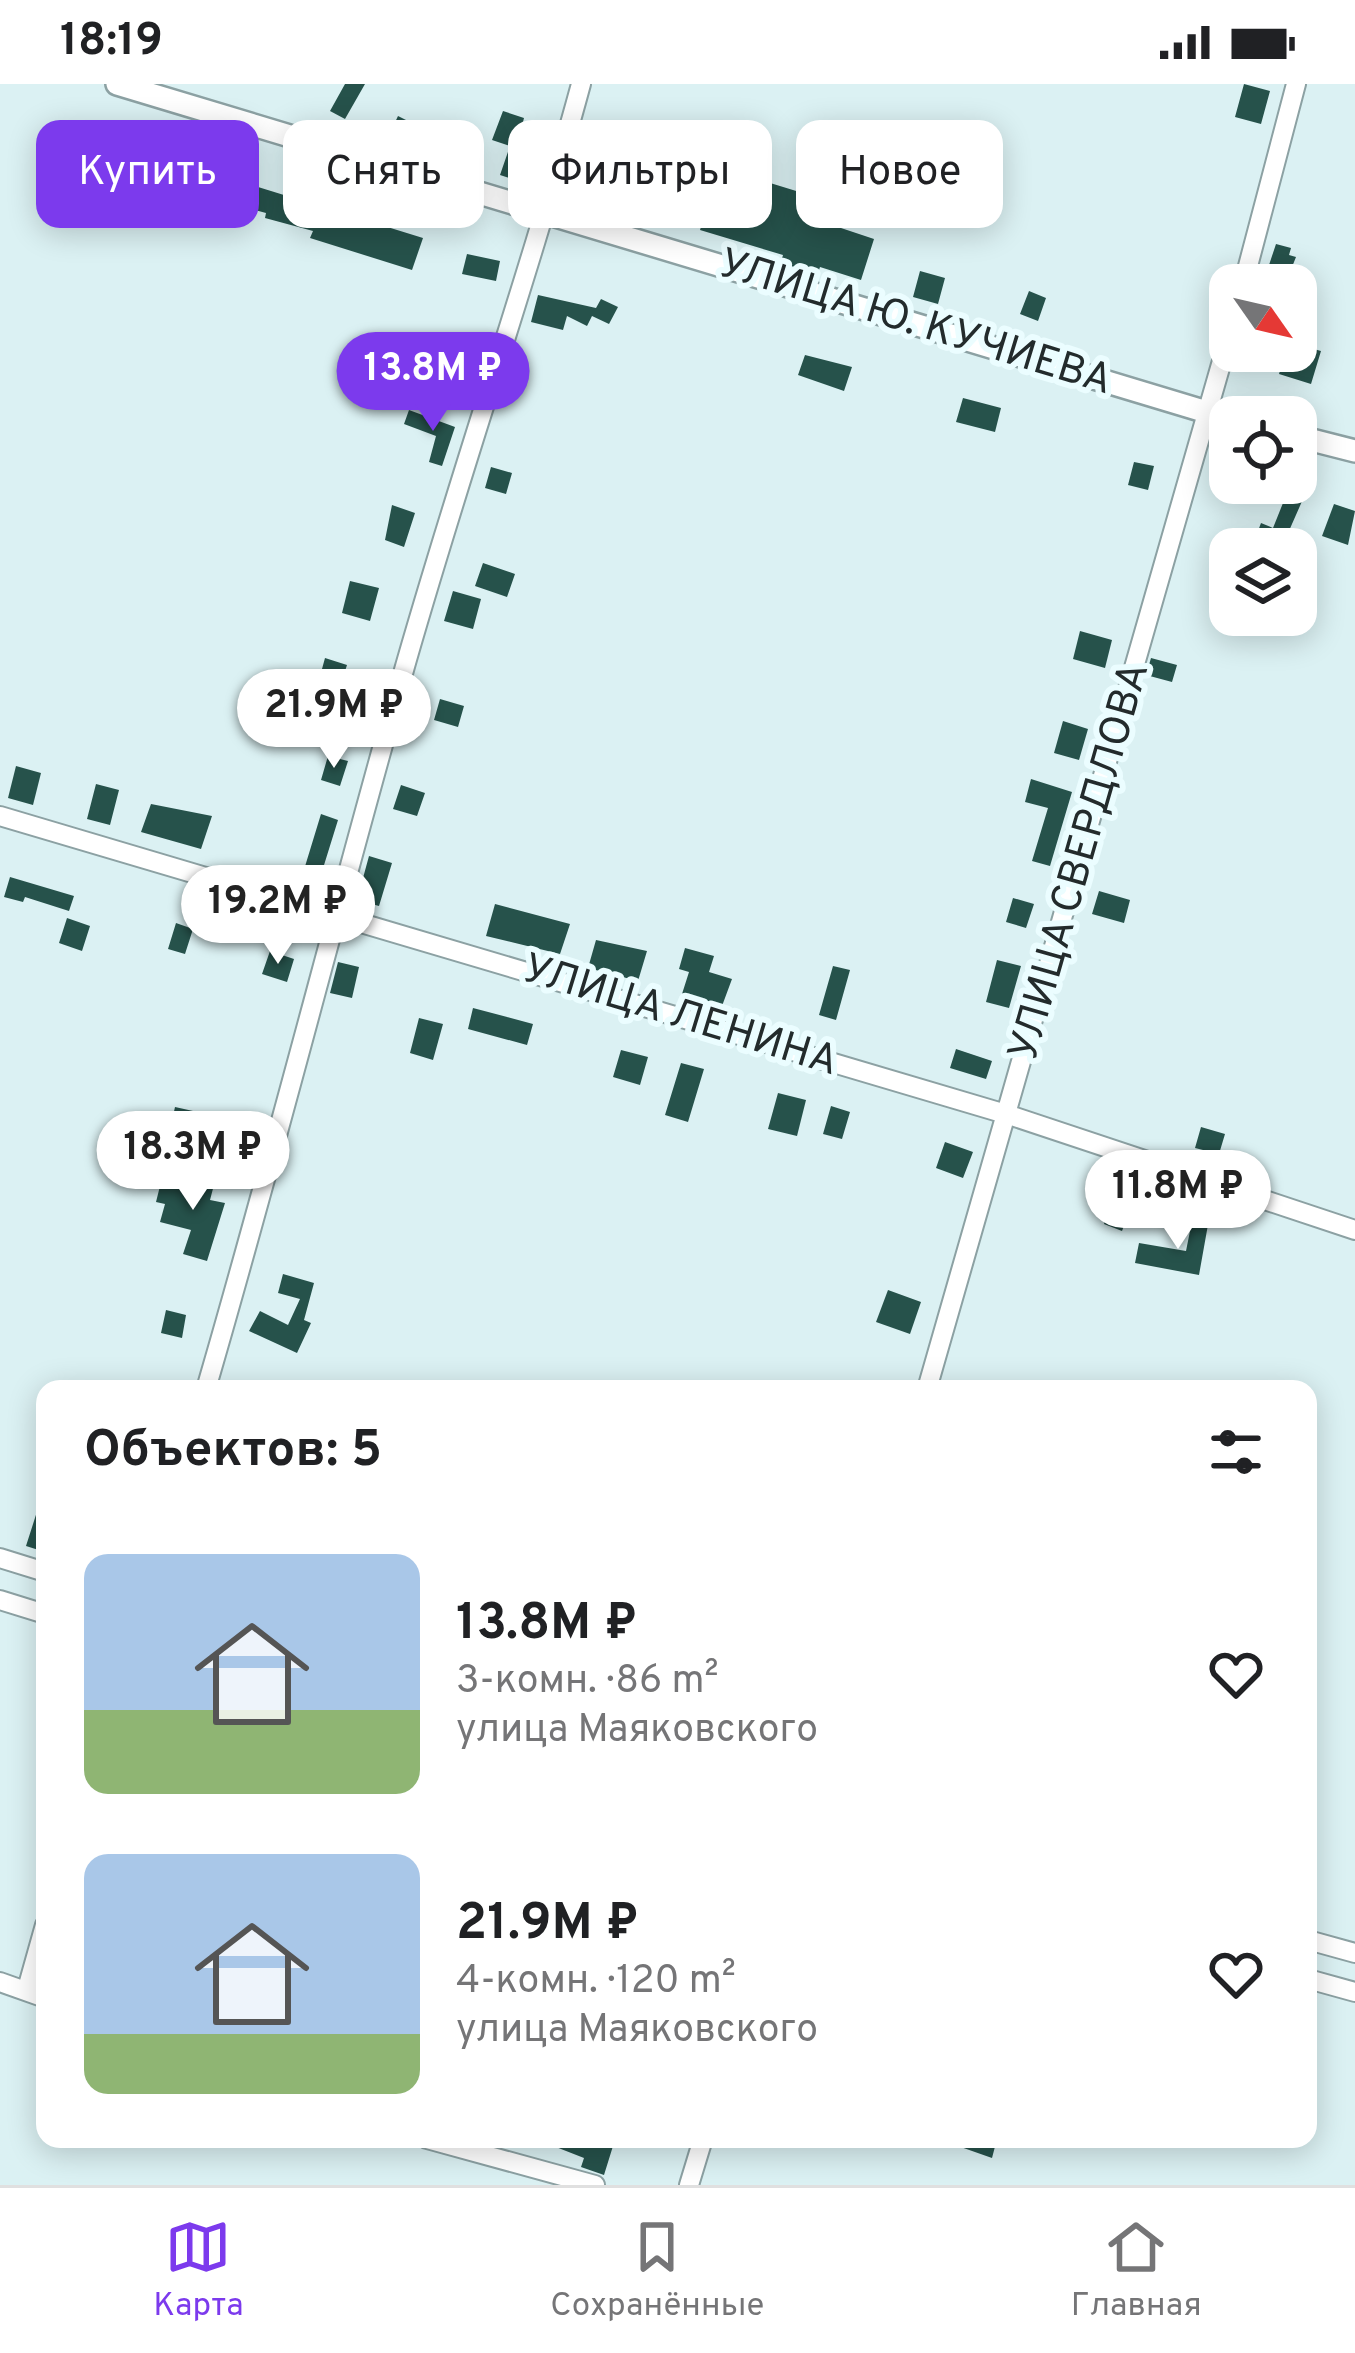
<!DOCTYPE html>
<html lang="ru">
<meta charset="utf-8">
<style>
:root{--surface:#fff;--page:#f2f2f2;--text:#202124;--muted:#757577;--line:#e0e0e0;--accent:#7c3aed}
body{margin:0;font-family:Overpass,sans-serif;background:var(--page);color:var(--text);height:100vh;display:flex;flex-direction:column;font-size:45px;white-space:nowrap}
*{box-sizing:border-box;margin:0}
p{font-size:39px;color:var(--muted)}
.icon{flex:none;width:66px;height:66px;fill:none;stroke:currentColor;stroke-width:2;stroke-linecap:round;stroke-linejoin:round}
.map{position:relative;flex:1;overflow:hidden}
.panel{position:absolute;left:36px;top:1296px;width:1281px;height:768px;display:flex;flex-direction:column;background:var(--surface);border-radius:24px;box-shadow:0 6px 30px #0003}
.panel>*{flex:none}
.banner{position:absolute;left:36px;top:36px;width:1284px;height:108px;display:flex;gap:24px}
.needle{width:78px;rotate:124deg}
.tools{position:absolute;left:1209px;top:180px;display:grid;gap:24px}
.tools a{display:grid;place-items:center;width:108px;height:108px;border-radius:24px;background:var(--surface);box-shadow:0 6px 30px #0003;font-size:60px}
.price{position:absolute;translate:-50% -102px;padding:0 27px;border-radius:42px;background:#fff;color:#222;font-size:39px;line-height:78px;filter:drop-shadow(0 3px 6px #0008)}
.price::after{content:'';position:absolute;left:50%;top:72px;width:36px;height:27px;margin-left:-18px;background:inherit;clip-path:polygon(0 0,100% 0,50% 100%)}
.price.active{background:var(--accent);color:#fff}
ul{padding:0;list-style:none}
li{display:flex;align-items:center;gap:36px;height:300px;padding:0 48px}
li span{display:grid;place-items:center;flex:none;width:336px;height:240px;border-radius:24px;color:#555}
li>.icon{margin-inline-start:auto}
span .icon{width:144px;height:144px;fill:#fffc;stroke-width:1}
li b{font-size:51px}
h2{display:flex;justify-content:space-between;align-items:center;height:144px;padding:0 48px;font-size:51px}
.tag{padding:0 42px;border-radius:24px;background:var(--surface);box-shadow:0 6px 30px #0003;font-size:42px;line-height:108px}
.tag.active{background:var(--accent);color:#fff}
.status{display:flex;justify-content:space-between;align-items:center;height:84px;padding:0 60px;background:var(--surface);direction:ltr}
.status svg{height:33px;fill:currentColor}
.menu{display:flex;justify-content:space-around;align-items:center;height:168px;border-top:3px solid var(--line);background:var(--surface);font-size:33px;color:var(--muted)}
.menu a{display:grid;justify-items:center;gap:6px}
.menu .active{color:var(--accent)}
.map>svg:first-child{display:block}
.building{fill:#26524b}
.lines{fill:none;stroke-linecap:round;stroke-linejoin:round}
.minor-casing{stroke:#8ca1a3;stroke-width:22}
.tertiary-casing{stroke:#8ca1a3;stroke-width:26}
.minor{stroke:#fff;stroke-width:18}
.tertiary{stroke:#fff;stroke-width:21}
.labels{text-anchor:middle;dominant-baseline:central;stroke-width:12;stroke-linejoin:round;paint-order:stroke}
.street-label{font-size:42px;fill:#232b2c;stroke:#ebfdff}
</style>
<div class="status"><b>18:19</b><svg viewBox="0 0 49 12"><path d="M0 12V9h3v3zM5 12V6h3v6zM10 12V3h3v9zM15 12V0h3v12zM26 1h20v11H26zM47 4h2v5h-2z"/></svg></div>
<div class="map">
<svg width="1355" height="2101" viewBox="0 0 1355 2101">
<rect width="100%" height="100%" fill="#dbf1f3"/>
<!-- building -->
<path class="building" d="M 345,0 L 365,0 L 345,35 L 330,27 Z
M 1244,0 L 1270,7 L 1261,40 L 1235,33 Z
M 503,27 L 524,34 L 521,46 L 537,51 L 521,98 L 500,91 L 510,62 L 492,56 Z
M 398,32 L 430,48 L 432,41 L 450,48 L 442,69 L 388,53 Z
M 47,43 L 112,62 L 106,83 L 39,68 Z
M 168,80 L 183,84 L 169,138 L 154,134 Z
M 210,88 L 423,154 L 412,186 L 310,154 L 313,147 L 265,134 L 266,129 L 202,112 Z
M 640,89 L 659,99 L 644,128 L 625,118 Z
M 751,93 L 819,114 L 814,135 L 874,155 L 861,196 L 820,183 L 817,192 L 781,178 L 783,171 L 700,146 L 708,121 L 737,129 Z
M 584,105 L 611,114 L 606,130 L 579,122 Z
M 1276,160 L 1291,164 L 1289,171 L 1296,173 L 1290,188 L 1284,185 L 1282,192 L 1267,187 Z
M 467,170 L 500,177 L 496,197 L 462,190 Z
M 920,187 L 945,194 L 938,220 L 913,213 Z
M 1029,207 L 1046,214 L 1038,237 L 1020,230 Z
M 538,211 L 596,224 L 601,215 L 618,223 L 609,240 L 592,232 L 587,242 L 567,232 L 563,246 L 531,238 Z
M 439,257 L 470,266 L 463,290 L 432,282 Z
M 1296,260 L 1321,267 L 1311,300 L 1279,290 L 1286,267 L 1296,267 Z
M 805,271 L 852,283 L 844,307 L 798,291 Z
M 963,314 L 1001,324 L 995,348 L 956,338 Z
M 409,326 L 455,343 L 442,382 L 429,378 L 436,352 L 404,340 Z
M 1134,378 L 1154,382 L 1148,406 L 1128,401 Z
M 491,383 L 512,389 L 506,410 L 485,404 Z
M 1287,409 L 1303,415 L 1281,465 L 1255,455 L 1261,439 L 1273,444 Z
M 1334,420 L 1355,427 L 1348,461 L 1322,452 Z
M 392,421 L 415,429 L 404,463 L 385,456 Z
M 483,479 L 515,490 L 507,513 L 475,502 Z
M 350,497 L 379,504 L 370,537 L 342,529 Z
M 453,507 L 481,515 L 473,545 L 444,537 Z
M 1080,547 L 1112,556 L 1105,584 L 1073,575 Z
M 325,574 L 347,581 L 337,612 L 361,620 L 352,650 L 308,636 Z
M 1151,574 L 1177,581 L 1172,598 L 1146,591 Z
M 440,615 L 464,622 L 458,643 L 434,636 Z
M 1063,637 L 1088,645 L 1079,676 L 1054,669 Z
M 328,672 L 348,677 L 340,702 L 321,696 Z
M 16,682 L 41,689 L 33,721 L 8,714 Z
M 1031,695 L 1072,708 L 1050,782 L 1032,777 L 1048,724 L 1025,718 Z
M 96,700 L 119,706 L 110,741 L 87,735 Z
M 401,701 L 425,709 L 417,732 L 393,725 Z
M 151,720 L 212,732 L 201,765 L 141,748 Z
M 321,730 L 338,736 L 320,794 L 303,789 Z
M 369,772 L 392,779 L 379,822 L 357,816 Z
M 10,793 L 74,812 L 69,827 L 25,813 L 23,818 L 4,813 Z
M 1099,807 L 1130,816 L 1124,839 L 1092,830 Z
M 1013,814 L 1034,820 L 1026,844 L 1006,838 Z
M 495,820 L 570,840 L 560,870 L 486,852 Z
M 67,834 L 90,842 L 82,867 L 59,859 Z
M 176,839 L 193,845 L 185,870 L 168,865 Z
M 596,856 L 647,867 L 638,897 L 588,884 Z
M 685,864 L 714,872 L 709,888 L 732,895 L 722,922 L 682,910 L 689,888 L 679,885 Z
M 270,867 L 294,875 L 287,898 L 262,890 Z
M 997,876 L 1021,882 L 1009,924 L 986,918 Z
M 338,878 L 359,883 L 352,914 L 330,909 Z
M 833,882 L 850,886 L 836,936 L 819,931 Z
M 473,924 L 533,940 L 527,961 L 468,945 Z
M 419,934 L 443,940 L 433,976 L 410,969 Z
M 956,965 L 992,977 L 986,995 L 950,984 Z
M 621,966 L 648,973 L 640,1001 L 613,993 Z
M 681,979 L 704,985 L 688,1038 L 665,1031 Z
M 778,1009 L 806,1016 L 797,1052 L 768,1045 Z
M 831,1022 L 850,1028 L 842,1055 L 823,1050 Z
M 175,1023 L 220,1033 L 214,1060 L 169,1050 Z
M 1201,1043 L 1225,1050 L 1219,1070 L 1195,1064 Z
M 945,1058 L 973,1068 L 963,1094 L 936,1084 Z
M 185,1090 L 215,1097 L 210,1116 L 225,1119 L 207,1177 L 183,1170 L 191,1146 L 160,1138 L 165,1120 L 156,1118 L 161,1098 L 181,1104 Z
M 1112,1116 L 1131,1123 L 1122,1147 L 1104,1140 Z
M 1193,1132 L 1209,1135 L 1199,1191 L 1135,1179 L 1139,1159 L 1186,1167 Z
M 283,1190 L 314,1199 L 304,1236 L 311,1239 L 297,1269 L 249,1247 L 260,1227 L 288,1241 L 300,1215 L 278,1209 Z
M 888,1206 L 921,1218 L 910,1250 L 876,1238 Z
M 166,1226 L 186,1231 L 182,1254 L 161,1249 Z
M 42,1412 L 45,1413 L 45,1468 L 26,1462 Z
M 593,2055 L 613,2062 L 604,2091 L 581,2083 L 584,2074 L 538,2056 Z
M 938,2055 L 997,2055 L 992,2074 Z"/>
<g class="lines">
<defs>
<path id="minor" d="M 1243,201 L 1296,0
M 0,732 L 1009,1031 L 1355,1146
M 206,1305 C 275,1069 335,830 402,593 C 458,394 527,199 581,0
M 927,1305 L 1230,249
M 0,1474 L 45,1488
M 0,1516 L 45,1530
M 1308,1856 L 1355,1869
M 1308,1895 L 1355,1908
M 0,1898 L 45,1914
M 27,1905 L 45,1841
M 427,2055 L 595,2101
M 689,2101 L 703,2055"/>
<path id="tertiary" d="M 117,0 L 1230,335
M 1296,352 L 1355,367"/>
</defs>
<!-- minor casing -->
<use href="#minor" class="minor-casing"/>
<!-- tertiary casing -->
<use href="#tertiary" class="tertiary-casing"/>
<!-- minor -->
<use href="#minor" class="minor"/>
<!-- tertiary -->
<use href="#tertiary" class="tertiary"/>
</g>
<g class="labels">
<!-- street labels -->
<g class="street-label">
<text transform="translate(915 240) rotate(17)">УЛИЦА Ю. КУЧИЕВА</text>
<text transform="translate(1081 778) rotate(-74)">УЛИЦА СВЕРДЛОВА</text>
<text transform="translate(680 933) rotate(17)">УЛИЦА ЛЕНИНА</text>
</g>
</g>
</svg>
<div class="tools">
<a><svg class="needle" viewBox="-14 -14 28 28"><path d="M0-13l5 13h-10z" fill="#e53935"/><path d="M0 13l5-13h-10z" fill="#757577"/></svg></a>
<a><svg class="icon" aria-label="locate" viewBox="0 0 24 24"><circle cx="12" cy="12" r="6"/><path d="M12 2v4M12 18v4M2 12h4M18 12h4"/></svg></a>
<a><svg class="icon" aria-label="layers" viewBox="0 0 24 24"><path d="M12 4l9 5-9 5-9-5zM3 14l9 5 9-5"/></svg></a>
</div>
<b class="price active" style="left:433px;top:350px">13.8M ₽</b>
<b class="price" style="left:334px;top:687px">21.9M ₽</b>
<b class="price" style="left:278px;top:883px">19.2M ₽</b>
<b class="price" style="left:193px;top:1129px">18.3M ₽</b>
<b class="price" style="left:1178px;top:1168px">11.8M ₽</b>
<div class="banner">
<a class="tag active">Купить</a>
<a class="tag">Снять</a>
<a class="tag">Фильтры</a>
<a class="tag">Новое</a>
</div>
<section class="panel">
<h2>Объектов: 5<svg class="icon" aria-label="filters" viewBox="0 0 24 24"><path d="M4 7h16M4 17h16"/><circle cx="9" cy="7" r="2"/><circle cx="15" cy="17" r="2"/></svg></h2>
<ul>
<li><span style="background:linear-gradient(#a9c7e8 65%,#8fb573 0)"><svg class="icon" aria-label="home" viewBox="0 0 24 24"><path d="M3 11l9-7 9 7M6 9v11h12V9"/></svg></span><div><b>13.8M ₽</b><p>3-комн. · 86 m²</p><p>улица Маяковского</p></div><svg class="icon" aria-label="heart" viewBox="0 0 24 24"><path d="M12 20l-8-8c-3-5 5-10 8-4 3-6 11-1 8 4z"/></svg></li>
<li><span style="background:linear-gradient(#a9c7e8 75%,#8fb573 0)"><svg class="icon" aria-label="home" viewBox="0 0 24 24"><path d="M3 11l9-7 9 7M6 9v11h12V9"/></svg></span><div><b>21.9M ₽</b><p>4-комн. · 120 m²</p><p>улица Маяковского</p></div><svg class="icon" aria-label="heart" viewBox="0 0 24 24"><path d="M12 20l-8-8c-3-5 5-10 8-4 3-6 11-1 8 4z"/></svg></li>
</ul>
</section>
</div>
<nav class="menu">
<a class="active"><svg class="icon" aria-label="map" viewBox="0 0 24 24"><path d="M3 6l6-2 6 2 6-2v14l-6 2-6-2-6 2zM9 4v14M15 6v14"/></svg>Карта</a>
<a><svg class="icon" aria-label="saved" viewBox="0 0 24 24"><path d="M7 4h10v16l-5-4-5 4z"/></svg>Сохранённые</a>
<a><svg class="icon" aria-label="home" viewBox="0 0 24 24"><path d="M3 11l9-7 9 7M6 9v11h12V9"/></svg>Главная</a>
</nav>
